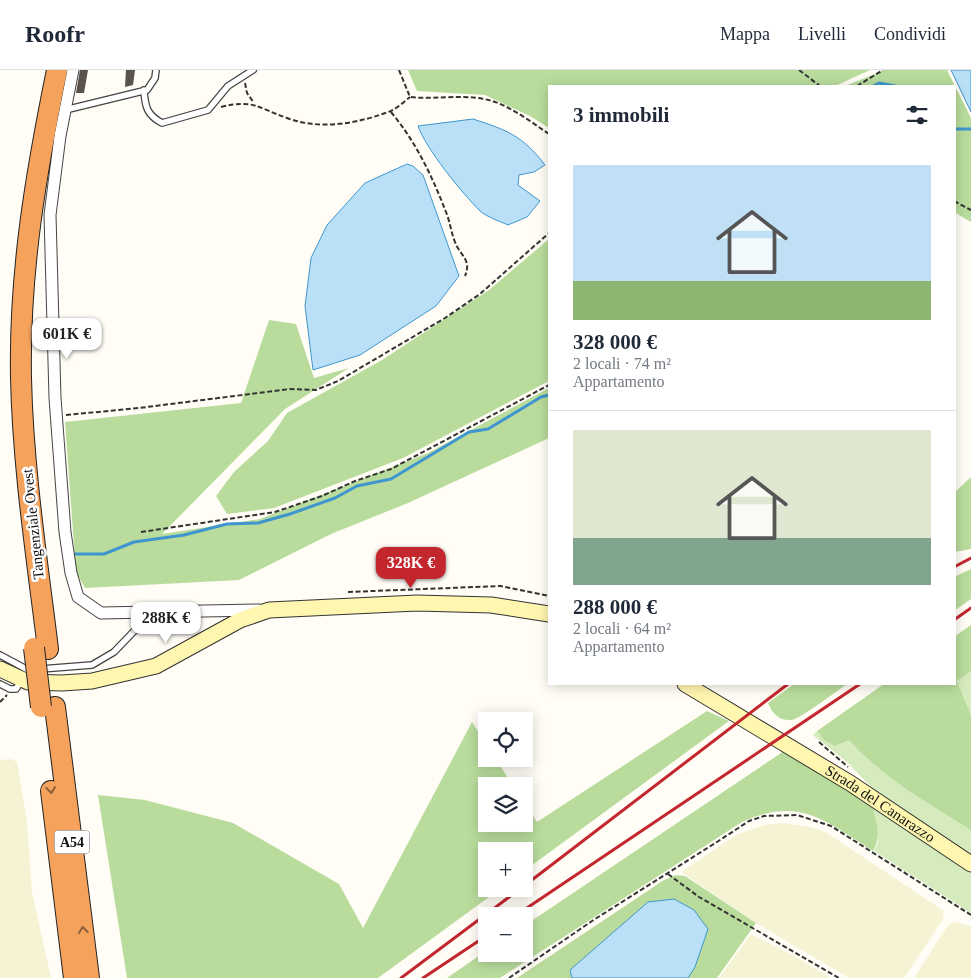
<!DOCTYPE html>
<html lang="it">
<meta charset="utf-8">
<style>
:root{--surface:#fff;--page:#f6f6f7;--text:#1f2937;--muted:#747a83;--line:#e0e1e3;--accent:#c4262e}
body{margin:0;font-family:Georgia,serif;background:var(--page);color:var(--text);height:100vh;display:flex;flex-direction:column;font-size:19px;white-space:nowrap}
*{box-sizing:border-box;margin:0}
p{font-size:16px;color:var(--muted)}
.icon{flex:none;width:28px;height:28px;fill:none;stroke:currentColor;stroke-width:2;stroke-linecap:round;stroke-linejoin:round}
.map{position:relative;flex:1;overflow:hidden}
.details{position:absolute;left:548px;top:15px;width:408px;height:600px;display:flex;flex-direction:column;background:var(--surface);border-radius:0px;box-shadow:0 2px 12px #0003}
.details>*{flex:none}
.fabs{position:absolute;left:478px;top:642px;display:grid;gap:10px}
.fabs a{display:grid;place-items:center;width:55px;height:55px;border-radius:0px;background:var(--surface);box-shadow:0 2px 12px #0003;font-size:25px}
.price{position:absolute;translate:-50% -42px;padding:0 11px;border-radius:10px;background:#fff;color:#222;font-size:16px;line-height:32px;filter:drop-shadow(0 1px 2px #0008)}
.price::after{content:'';position:absolute;left:50%;top:30px;width:15px;height:11px;margin-left:-8px;background:inherit;clip-path:polygon(0 0,100% 0,50% 100%)}
.price.current{background:var(--accent);color:#fff}
ul{padding:0;list-style:none}
li{display:grid;align-content:center;gap:10px;height:265px;padding:0 25px}
li+li{border-top:1px solid var(--line)}
li span{display:grid;place-items:center;height:155px;border-radius:0px;color:#555}
li>.icon{margin-inline-start:auto}
span .icon{width:90px;height:90px;fill:#fffc;stroke-width:1}
li b{font-size:21px}
h2{display:flex;justify-content:space-between;align-items:center;height:60px;padding:0 25px;font-size:21px}
header{display:flex;align-items:center;gap:30px;box-sizing:border-box;height:70px;padding:0 25px;background:var(--surface);border-bottom:1px solid var(--line)}
header strong{font-size:24px}
nav{display:flex;gap:28px;margin-inline-start:auto;font-size:18px}
.map>svg:first-child{display:block}
.farmland{fill:#f6f3d4}
.green{fill:#d5ebbd}
.forest{fill:#b9dc9c}
.water{fill:#b9e0f7;stroke:#3f96cf}
.lines{fill:none;stroke-linecap:round;stroke-linejoin:round}
.stream{stroke:#3f96cf;stroke-width:3}
.building{fill:#5a524d}
.lane-casing{stroke:#444;stroke-width:8}
.street-casing{stroke:#444;stroke-width:13}
.secondary-casing{stroke:#333;stroke-width:17}
.highway-casing{stroke:#222;stroke-width:22}
.path{stroke:#333;stroke-width:2;stroke-dasharray:5 2.5;stroke-linecap:butt}
.lane{stroke:#fff;stroke-width:5.5}
.street{stroke:#fff;stroke-width:11}
.secondary{stroke:#fff6b0;stroke-width:15}
.highway{stroke:#f5a25d;stroke-width:20}
.rail{stroke:#c4262e;stroke-width:3}
.highway-bridge-casing{stroke:#222;stroke-width:22;stroke-linecap:butt}
.highway-bridge{stroke:#f5a25d;stroke-width:20}
.oneway{stroke:#8e613b}
.labels{text-anchor:middle;dominant-baseline:central;stroke-width:5;stroke-linejoin:round;paint-order:stroke}
.shield{fill:#fff;stroke:#585858;stroke-width:1}
.shield-label{font-size:14px;font-weight:bold;fill:#111}
.street-label{font-size:15px;fill:#111;stroke:#fff}
</style>
<header>
<strong>Roofr</strong>
<nav><a>Mappa</a><a>Livelli</a><a>Condividi</a></nav>
</header>
<div class="map">
<svg width="971" height="908" viewBox="0 0 971 908">
<rect width="100%" height="100%" fill="#fffdf5"/>
<!-- farmland -->
<path class="farmland" d="M 11,689 L 17,692 L 27,751 L 32,822 L 51,908 L 0,908 L 0,690 Z
M 783,753 L 812,757 L 827,763 L 944,841 L 943,849 L 904,908 L 849,908 L 756,853 L 681,802 L 736,765 L 764,755 Z
M 954,852 L 971,856 L 971,908 L 914,908 L 948,855 Z
M 751,864 L 796,887 L 831,908 L 719,908 Z"/>
<!-- green -->
<path class="green" d="M 971,601 L 971,645 L 957,611 Z
M 817,661 L 824,670 L 849,669 C 883,709 927,733 971,760 L 971,788 L 876,722 L 847,692 L 813,665 Z
M 872,735 L 971,799 L 971,843 L 874,781 L 878,772 Z"/>
<!-- forest -->
<path class="forest" d="M 408,0 L 870,0 L 835,16 L 549,16 L 549,58 L 530,46 L 485,25 L 417,21 Z
M 885,0 L 947,0 L 971,48 L 971,152 L 954,142 L 954,16 L 845,16 Z
M 549,169 L 549,311 L 403,388 L 274,438 L 227,444 L 216,426 L 234,402 L 268,371 L 287,343 L 382,290 L 489,220 Z
M 269,250 L 296,254 L 314,308 L 349,298 L 285,339 L 162,464 L 260,449 L 428,383 L 549,318 L 549,368 L 408,433 L 331,464 L 239,510 L 85,518 L 76,503 L 65,352 L 241,333 Z
M 971,407 L 971,479 L 954,482 L 954,423 Z
M 971,499 L 971,529 L 954,541 L 954,507 Z
M 971,555 L 971,601 L 957,611 L 971,645 L 971,760 C 927,733 884,709 849,670 L 835,676 L 824,670 L 817,661 L 884,614 L 954,614 L 954,567 Z
M 794,614 L 847,614 C 838,620 799,650 791,650 C 779,651 772,643 768,633 Z
M 707,641 L 729,651 L 524,801 L 524,781 L 486,781 L 486,819 L 500,819 L 378,908 L 127,908 L 98,725 L 145,730 L 233,753 L 339,814 L 363,858 L 472,652 L 486,674 L 486,689 L 496,689 L 513,716 L 486,716 L 486,754 L 524,754 L 524,732 L 537,752 Z
M 787,679 L 872,735 C 876,751 882,766 873,781 C 825,751 800,726 742,752 L 500,908 L 447,908 L 486,881 L 486,884 L 524,884 L 524,856 Z
M 676,805 L 685,806 L 756,853 L 717,908 L 688,908 L 695,897 L 570,900 L 572,908 L 517,908 L 664,810 Z"/>
<!-- water -->
<path class="water" d="M 951,0 L 971,0 L 971,42 Z
M 473,49 C 507,60 523,66 545,95 L 534,102 L 519,105 L 518,115 L 540,131 L 527,147 L 508,155 C 499,151 487,147 480,141 C 462,123 426,79 418,56 Z
M 407,94 L 413,96 L 423,105 L 459,206 L 436,236 L 360,285 L 313,300 L 305,236 L 311,188 L 327,155 L 365,113 Z
M 674,829 L 694,840 L 708,859 L 695,897 L 688,908 L 572,908 L 570,900 L 648,832 Z"/>
<g class="lines">
<!-- stream -->
<path class="stream" d="M 873,16 L 879,13 L 895,16
M 954,59 L 971,59
M 75,484 L 104,484 L 134,472 L 184,465 L 227,454 L 258,453 L 290,444 L 335,428 L 357,416 L 391,409 L 469,362 L 488,359 L 541,327 L 549,325"/>
</g>
<!-- building -->
<path class="building" d="M 80,0 L 88,0 L 84,23 L 76,23 Z
M 126,0 L 135,0 L 133,15 L 125,17 Z"/>
<g class="lines">
<defs>
<path id="lane" d="M 144,20 C 145,37 147,45 162,53 L 208,40 L 228,16 L 253,0
M 65,40 L 147,20 L 155,8 L 156,0
M 0,585 L 28,600 L 92,595 L 114,582 L 139,556 L 144,543
M 0,614 L 10,619 L 16,619 L 21,611"/>
<path id="street" d="M 73,0 L 60,66 L 50,145 L 55,328 L 65,462 L 71,503 L 78,527 L 101,543 L 260,540"/>
<g id="secondary">
<path d="M 0,599 L 28,612 L 62,613 L 92,611 L 156,596 L 240,550 L 269,540 L 417,533 L 491,535 L 549,544"/>
<path id="s1" d="M 685,614 L 850,713 L 971,794"/>
</g>
<path id="highway" d="M 48,579 C 37,489 23,399 21,308 C 19,202 36,103 57,0
M 55,637 L 89,908
M 51,721 L 74,908"/>
</defs>
<!-- lane casing -->
<use href="#lane" class="lane-casing"/>
<!-- street casing -->
<use href="#street" class="street-casing"/>
<!-- secondary casing -->
<use href="#secondary" class="secondary-casing"/>
<!-- highway casing -->
<use href="#highway" class="highway-casing"/>
<!-- path -->
<path class="path" d="M 399,0 L 410,27 C 437,30 465,23 492,31 C 512,37 531,52 549,64
M 799,0 L 820,16
M 245,13 L 247,23 L 254,33
M 857,16 L 883,0
M 221,37 C 254,29 258,38 287,48 C 319,60 356,54 388,42 C 395,40 404,32 410,27
M 391,42 C 416,72 432,106 446,142 C 450,152 451,162 455,172 C 460,186 472,189 465,206
M 954,131 L 971,140
M 66,345 L 139,338 L 290,319 L 316,320 L 338,311 L 445,248 L 480,224 L 549,163
M 141,462 L 275,442 L 322,426 L 355,411 L 391,399 L 549,315
M 348,522 L 500,516 L 549,526
M 0,632 L 7,625
M 819,672 L 848,697
M 668,804 L 699,827 L 839,908
M 509,908 L 592,851 L 720,770 L 749,751 L 764,746 L 797,745 L 831,756 L 971,845"/>
<!-- lane -->
<use href="#lane" class="lane"/>
<!-- street -->
<use href="#street" class="street"/>
<!-- secondary -->
<use href="#secondary" class="secondary"/>
<!-- highway -->
<use href="#highway" class="highway"/>
<!-- rail -->
<path class="rail" d="M 954,497 L 971,488
M 954,550 L 971,538
M 524,816 L 788,614
M 515,846 L 860,614
M 401,908 L 520,819
M 423,908 L 486,866"/>
<defs>
<path id="highway-bridge" d="M 34,578 L 41,637"/>
</defs>
<!-- highway-bridge casing -->
<use href="#highway-bridge" class="highway-bridge-casing"/>
<!-- highway-bridge -->
<use href="#highway-bridge" class="highway-bridge"/>
</g>
<!-- one-way arrows -->
<defs><path id="oneway-chevron" d="M-2-3.5L2.5 0L-2 3.5" fill="none" stroke-width="1.6" stroke-linecap="round" stroke-linejoin="round" transform="scale(1.25)"/></defs>
<g class="oneway">
<use href="#oneway-chevron" transform="translate(51 720) rotate(83)"/>
<use href="#oneway-chevron" transform="translate(83 860) rotate(-97)"/>
</g>
<g class="labels">
<!-- shield labels -->
<rect class="shield" x="54.5" y="760.5" width="35" height="23" rx="4"/>
<g class="shield-label">
<text x="72" y="772">A54</text>
</g>
<!-- street labels -->
<g class="street-label">
<text transform="translate(33 454) rotate(-96)">Tangenziale Ovest</text>
<text stroke="none"><textPath href="#s1" startOffset="229">Strada del Canarazzo</textPath></text>
</g>
</g>
</svg>
<div class="fabs">
<a><svg class="icon" aria-label="locate" viewBox="0 0 24 24"><circle cx="12" cy="12" r="6"/><path d="M12 2v4M12 18v4M2 12h4M18 12h4"/></svg></a>
<a><svg class="icon" aria-label="layers" viewBox="0 0 24 24"><path d="M12 4l9 5-9 5-9-5zM3 14l9 5 9-5"/></svg></a>
<a>+</a>
<a>−</a>
</div>
<b class="price" style="left:67px;top:290px">601K €</b>
<b class="price current" style="left:411px;top:519px">328K €</b>
<b class="price" style="left:166px;top:574px">288K €</b>
<section class="details">
<h2>3 immobili<svg class="icon" aria-label="filters" viewBox="0 0 24 24"><path d="M4 7h16M4 17h16"/><circle cx="9" cy="7" r="2"/><circle cx="15" cy="17" r="2"/></svg></h2>
<ul>
<li><span style="background:linear-gradient(#bfe0f5 75%,#8fb573 0)"><svg class="icon" aria-label="home" viewBox="0 0 24 24"><path d="M3 11l9-7 9 7M6 9v11h12V9"/></svg></span><div><b>328 000 €</b><p>2 locali · 74 m²</p><p>Appartamento</p></div></li>
<li><span style="background:linear-gradient(#dfe7d0 70%,#7fa58c 0)"><svg class="icon" aria-label="home" viewBox="0 0 24 24"><path d="M3 11l9-7 9 7M6 9v11h12V9"/></svg></span><div><b>288 000 €</b><p>2 locali · 64 m²</p><p>Appartamento</p></div></li>
</ul>
</section>
</div>
